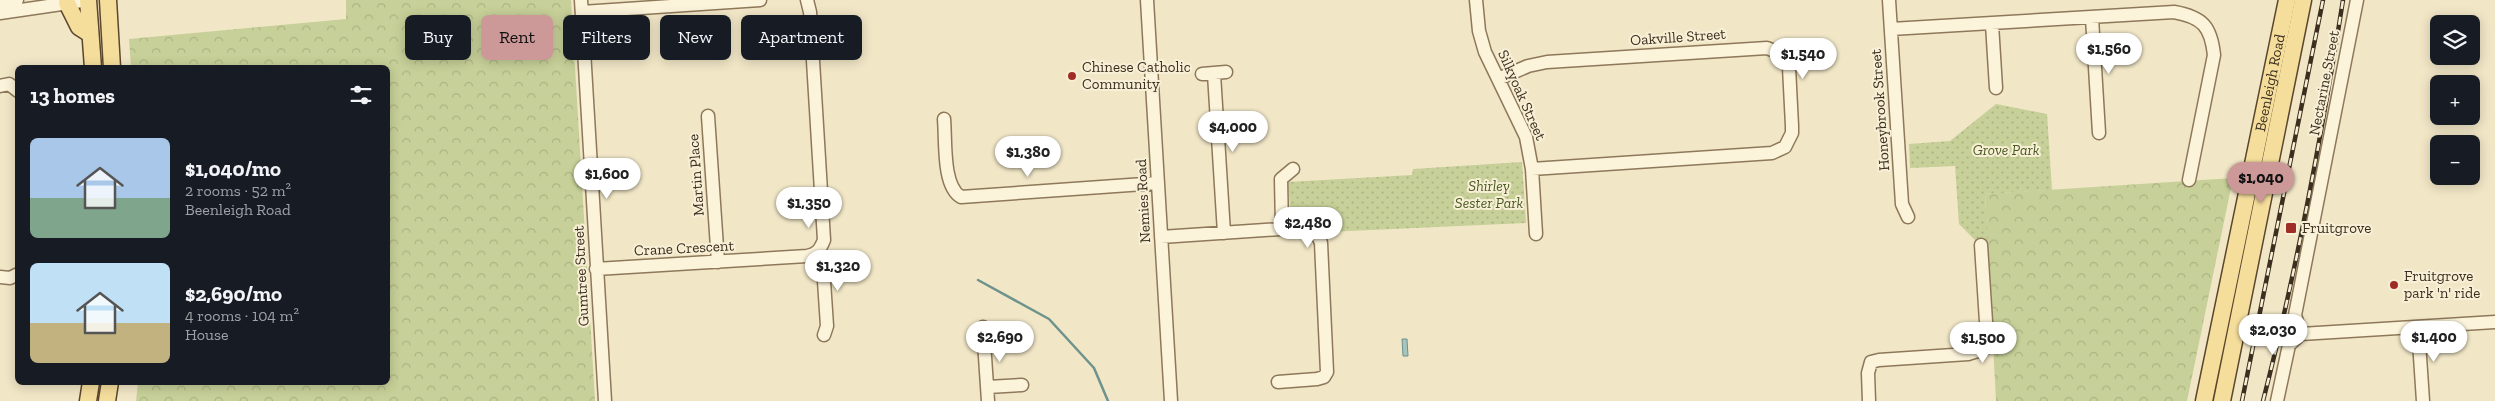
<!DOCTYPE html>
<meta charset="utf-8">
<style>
:root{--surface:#171b24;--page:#20242c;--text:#f1f3f6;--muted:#9ea1a6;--accent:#cd9998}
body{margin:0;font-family:"Zilla Slab",serif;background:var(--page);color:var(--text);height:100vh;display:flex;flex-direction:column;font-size:19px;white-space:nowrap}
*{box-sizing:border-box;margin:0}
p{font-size:16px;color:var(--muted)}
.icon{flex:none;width:28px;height:28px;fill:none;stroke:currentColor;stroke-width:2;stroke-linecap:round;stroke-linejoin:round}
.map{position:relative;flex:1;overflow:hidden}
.side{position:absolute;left:15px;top:65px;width:375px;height:320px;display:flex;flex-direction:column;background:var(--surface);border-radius:8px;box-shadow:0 2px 12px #0003}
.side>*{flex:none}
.top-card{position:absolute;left:405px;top:15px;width:475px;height:45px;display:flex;gap:10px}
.fabs{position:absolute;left:2430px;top:15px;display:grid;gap:10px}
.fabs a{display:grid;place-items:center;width:50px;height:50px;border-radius:8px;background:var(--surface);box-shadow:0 2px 12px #0003;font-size:25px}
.price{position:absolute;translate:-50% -42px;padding:0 11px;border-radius:18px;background:#fff;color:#222;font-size:16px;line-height:32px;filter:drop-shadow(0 1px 2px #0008)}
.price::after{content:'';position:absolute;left:50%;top:30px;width:15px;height:11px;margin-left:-8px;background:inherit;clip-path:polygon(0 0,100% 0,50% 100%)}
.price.current{background:var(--accent);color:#111}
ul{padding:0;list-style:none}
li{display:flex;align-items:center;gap:15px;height:125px;padding:0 15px}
li span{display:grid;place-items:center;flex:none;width:140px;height:100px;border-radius:8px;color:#555}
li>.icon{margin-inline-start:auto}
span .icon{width:60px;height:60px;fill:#fffc;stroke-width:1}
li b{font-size:21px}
h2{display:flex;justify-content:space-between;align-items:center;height:60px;padding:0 15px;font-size:21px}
.tag{padding:0 18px;border-radius:8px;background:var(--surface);box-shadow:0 2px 12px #0003;font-size:18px;line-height:45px}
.tag.current{background:var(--accent);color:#111}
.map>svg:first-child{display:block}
.forest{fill:url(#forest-crowns)}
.park{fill:url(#park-dots)}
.water{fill:#a7c4bd;stroke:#6d938c}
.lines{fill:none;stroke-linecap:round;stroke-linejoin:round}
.stream{stroke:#6d938c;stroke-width:2.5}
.minor-casing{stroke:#8e785a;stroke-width:15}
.major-casing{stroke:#5b462e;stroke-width:19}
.minor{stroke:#fbf3da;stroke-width:12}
.major{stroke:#f5de9c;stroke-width:16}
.rail-casing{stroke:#3d2f1f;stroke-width:4.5}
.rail{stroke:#f8f0d6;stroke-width:2.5;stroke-dasharray:8;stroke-linecap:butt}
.poi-dot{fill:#a02c26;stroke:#f8f0d6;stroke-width:2}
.labels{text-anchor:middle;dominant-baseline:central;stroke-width:4;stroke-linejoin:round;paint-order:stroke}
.street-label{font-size:15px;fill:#3d2f1f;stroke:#f8f0d6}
.poi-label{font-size:15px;fill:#3d2f1f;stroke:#f8f0d6;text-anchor:start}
.park-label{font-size:15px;font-style:italic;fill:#4a5a24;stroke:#f8f0d6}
</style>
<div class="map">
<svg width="2495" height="401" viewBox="0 0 2495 401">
<defs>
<pattern id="forest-crowns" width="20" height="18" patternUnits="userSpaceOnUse" patternTransform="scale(1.25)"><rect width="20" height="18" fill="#c7d098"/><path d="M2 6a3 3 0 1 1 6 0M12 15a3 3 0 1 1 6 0" fill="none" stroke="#acb383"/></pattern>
<pattern id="park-dots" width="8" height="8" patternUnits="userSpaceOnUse" patternTransform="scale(1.25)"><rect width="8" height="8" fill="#c7d098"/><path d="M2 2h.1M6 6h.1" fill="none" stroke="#acb383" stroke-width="1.8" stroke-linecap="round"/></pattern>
</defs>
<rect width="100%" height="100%" fill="#f1e6c6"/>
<!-- forest -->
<path class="forest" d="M 346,0 L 571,0 L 595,401 L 136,401 L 138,383 L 388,382 L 388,68 L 131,67 L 129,39 L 346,19 Z
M 2233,178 L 2187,401 L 1996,401 L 1985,194 Z"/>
<!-- park -->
<path class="park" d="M 1996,104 L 2047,114 L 2052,190 L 1985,194 L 1988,241 L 1977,242 L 1959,224 L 1955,166 L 1910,168 L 1909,144 L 1950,141 Z
M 1522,162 L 1526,223 L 1327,232 C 1318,217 1306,218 1291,220 L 1288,182 L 1412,175 L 1413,169 Z"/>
<!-- water -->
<path class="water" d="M 1402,339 L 1407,339 L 1408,356 L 1403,356 Z"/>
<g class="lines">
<!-- stream -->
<path class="stream" d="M 978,280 L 1049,319 L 1094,368 L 1108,401"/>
<defs>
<path id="minor" d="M 581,0 L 605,401
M 1147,0 L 1171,401
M 1476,0 L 1479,31 L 1485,52 L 1526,137 L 1532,169 L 1536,234
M 1889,0 L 1902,204 L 1908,217
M 0,3 L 17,0
M 582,12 L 760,0
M 0,13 L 89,0
M 2092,18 L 2099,133
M 1992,24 L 1996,88
M 1891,29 L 2174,12 C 2203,17 2211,27 2214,55 L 2189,180
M 1202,74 L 1226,72
M 1214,74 L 1224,233
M 1498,79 L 1528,66 L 1547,62 L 1767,48 L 1782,54 L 1789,67 L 1792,126 L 1792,133 L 1785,147 L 1772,153 L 1532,169
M 0,86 L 9,84 L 18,91
M 708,116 L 718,262
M 944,119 C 946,140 942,186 961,197 L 1158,183
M 1282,228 L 1281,179 L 1293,169
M 1161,237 L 1311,227 L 1315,229 L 1321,243 L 1327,372 L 1324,377 L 1317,379 L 1278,382
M 815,255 L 823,266 L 827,326 L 824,335
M 596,269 L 807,256 C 817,254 820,250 824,240 L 810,12 L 807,0
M 0,277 L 10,278 L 18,274
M 983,327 L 988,401
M 2418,327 L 2423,401
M 2301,334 L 2295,315 L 2357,0
M 988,387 L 1022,385
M 1869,401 L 1868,373 L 1871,362 L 1879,360 L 1968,354 L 1984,349 L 1987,337 L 1981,245
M 2277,401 L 2289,345 L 2301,334 L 2495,322"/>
<g id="major">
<path d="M 88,0 L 93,68"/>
<path d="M 108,0 L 112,68"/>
<path d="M 67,3 L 79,27 L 90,34"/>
<path d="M 88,401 L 91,382"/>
<path d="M 107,401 L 110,382"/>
<path id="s1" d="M 2204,401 L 2287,0"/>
<path d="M 2222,401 L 2303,0"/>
</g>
</defs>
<!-- minor casing -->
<use href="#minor" class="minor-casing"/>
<!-- major casing -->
<use href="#major" class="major-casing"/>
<!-- minor -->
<use href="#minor" class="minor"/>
<!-- major -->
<use href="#major" class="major"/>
<defs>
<path id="rail" d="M 2242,401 L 2323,0
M 2263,401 C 2297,269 2322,134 2343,0"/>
</defs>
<!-- rail casing -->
<use href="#rail" class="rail-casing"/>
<!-- rail -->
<use href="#rail" class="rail"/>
</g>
<!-- markers -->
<g class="poi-dot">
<circle cx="1072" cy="76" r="5"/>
<rect x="2285" y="222" width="12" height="12" rx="2.5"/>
<circle cx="2394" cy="285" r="5"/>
</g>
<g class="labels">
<!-- street labels -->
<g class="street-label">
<text transform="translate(1678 37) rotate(-4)">Oakville Street</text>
<text stroke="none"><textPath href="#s1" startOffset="325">Beenleigh Road</textPath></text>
<text transform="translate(2324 83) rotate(-79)">Nectarine Street</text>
<text transform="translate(1522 95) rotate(66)">Silkyoak Street</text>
<text transform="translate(1880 110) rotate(-94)">Honeybrook Street</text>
<text transform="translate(696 175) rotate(-94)">Martin Place</text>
<text transform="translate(1143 201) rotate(-93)">Nemies Road</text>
<text transform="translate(684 248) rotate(-3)">Crane Crescent</text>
<text transform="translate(581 276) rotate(-93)">Gumtree Street</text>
</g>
<!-- poi labels -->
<g class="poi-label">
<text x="1082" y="67">Chinese Catholic<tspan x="1082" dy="17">Community</tspan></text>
<text x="2302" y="228">Fruitgrove</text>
<text x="2404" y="276">Fruitgrove<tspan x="2404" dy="17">park 'n' ride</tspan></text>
</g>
<!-- park labels -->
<g class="park-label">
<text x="2006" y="150">Grove Park</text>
<text x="1489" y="186">Shirley<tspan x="1489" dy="17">Sester Park</tspan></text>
</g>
</g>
</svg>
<div class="fabs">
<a><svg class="icon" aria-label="layers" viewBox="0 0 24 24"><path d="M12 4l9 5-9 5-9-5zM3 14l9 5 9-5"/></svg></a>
<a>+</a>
<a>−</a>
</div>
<b class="price" style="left:2109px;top:75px">$1,560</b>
<b class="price" style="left:1803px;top:80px">$1,540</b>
<b class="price" style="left:1233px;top:153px">$4,000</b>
<b class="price" style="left:1028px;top:178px">$1,380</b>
<b class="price" style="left:607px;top:200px">$1,600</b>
<b class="price current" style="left:2261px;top:204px">$1,040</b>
<b class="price" style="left:809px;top:229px">$1,350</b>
<b class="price" style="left:1308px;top:249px">$2,480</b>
<b class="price" style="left:838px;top:292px">$1,320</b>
<b class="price" style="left:2273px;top:356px">$2,030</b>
<b class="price" style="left:1000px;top:363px">$2,690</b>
<b class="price" style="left:2434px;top:363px">$1,400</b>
<b class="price" style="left:1983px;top:364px">$1,500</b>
<div class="top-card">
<a class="tag">Buy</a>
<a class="tag current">Rent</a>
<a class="tag">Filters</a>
<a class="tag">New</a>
<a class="tag">Apartment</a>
</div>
<section class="side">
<h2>13 homes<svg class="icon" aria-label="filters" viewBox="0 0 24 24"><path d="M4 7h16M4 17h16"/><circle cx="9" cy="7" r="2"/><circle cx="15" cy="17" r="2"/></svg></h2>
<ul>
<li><span style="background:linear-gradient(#a9c7e8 60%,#7fa58c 0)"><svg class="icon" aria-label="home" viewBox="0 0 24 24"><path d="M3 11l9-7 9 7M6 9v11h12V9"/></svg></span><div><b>$1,040/mo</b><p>2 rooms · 52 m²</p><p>Beenleigh Road</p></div></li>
<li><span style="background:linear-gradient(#bfe0f5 60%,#c2b280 0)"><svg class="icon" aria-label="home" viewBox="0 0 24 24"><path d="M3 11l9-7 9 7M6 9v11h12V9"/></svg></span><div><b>$2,690/mo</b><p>4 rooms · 104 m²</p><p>House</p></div></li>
</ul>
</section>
</div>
